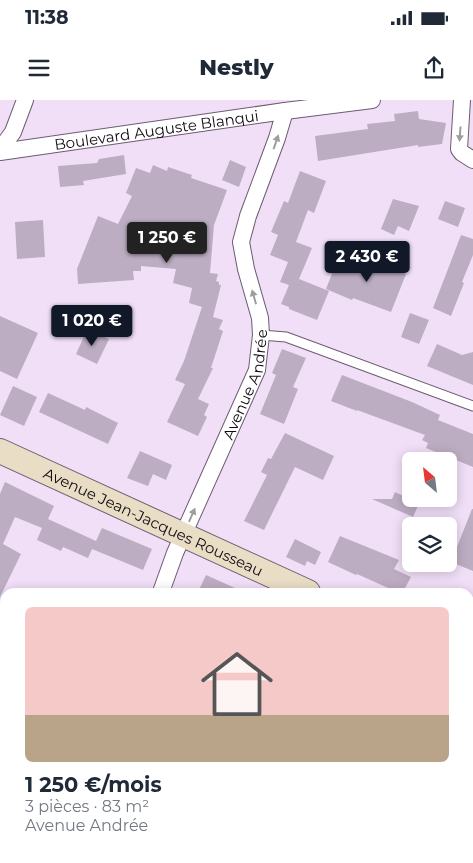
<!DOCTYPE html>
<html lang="fr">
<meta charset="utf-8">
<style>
:root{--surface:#fff;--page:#f2f2f3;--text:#1f2937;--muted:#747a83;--accent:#111827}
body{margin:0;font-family:Montserrat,sans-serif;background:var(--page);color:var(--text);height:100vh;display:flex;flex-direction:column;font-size:19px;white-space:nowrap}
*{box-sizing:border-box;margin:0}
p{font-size:16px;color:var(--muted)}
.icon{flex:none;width:28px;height:28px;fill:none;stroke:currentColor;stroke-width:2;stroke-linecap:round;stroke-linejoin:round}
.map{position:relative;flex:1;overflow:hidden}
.sheet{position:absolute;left:0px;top:488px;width:474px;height:276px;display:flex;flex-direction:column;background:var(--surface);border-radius:15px 15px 0 0;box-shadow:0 2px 12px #0003}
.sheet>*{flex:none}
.needle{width:32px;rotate:332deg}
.tools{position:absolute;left:402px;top:352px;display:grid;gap:10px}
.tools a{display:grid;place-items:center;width:55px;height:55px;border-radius:8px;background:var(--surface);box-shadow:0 2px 12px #0003;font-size:25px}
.price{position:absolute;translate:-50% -42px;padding:0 11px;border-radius:5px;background:var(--accent);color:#fff;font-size:16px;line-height:32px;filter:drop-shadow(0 1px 2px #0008)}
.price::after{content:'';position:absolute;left:50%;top:30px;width:15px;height:11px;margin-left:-8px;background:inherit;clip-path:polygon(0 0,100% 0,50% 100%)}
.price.current{background:#222;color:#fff}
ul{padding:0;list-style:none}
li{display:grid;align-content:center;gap:10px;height:265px;padding:0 25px}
li span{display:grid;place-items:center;height:155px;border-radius:8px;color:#555}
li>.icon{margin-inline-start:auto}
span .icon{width:90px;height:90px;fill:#fffc;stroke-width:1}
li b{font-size:21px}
.status{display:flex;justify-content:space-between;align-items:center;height:35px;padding:0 25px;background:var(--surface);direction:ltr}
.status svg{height:14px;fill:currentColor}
header{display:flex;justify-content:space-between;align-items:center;height:65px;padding:0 25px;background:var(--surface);font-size:22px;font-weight:800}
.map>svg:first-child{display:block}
.green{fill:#b5b981}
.building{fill:#bdadc3}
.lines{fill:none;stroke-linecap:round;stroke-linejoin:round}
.lane-casing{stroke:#6b5c71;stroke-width:11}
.street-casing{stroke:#6b5c71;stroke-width:18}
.secondary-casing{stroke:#6b5c71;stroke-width:26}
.lane{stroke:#fff;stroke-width:9}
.street{stroke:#fff;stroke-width:16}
.secondary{stroke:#e9ddc5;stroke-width:24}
.oneway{fill:#9f9da0}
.labels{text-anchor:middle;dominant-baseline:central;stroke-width:5;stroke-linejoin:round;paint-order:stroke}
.street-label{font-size:15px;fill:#100b12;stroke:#fff}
</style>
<div class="status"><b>11:38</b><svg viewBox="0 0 49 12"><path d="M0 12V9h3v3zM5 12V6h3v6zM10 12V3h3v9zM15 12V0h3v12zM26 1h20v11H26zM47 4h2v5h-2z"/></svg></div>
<header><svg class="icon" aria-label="menu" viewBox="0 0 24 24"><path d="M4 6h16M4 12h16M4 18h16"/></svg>Nestly<svg class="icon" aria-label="share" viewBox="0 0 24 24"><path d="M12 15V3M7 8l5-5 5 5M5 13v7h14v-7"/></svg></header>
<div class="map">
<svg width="473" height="763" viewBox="0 0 473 763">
<rect width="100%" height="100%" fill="#f0dff7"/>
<!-- green -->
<path class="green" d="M 105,759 L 310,759 L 308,763 L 103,763 Z"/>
<!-- building -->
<path class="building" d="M 418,11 L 419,19 L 446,23 L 442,44 L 418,47 L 418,45 L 318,61 L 315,36 L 368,29 L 367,24 L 395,21 L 394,14 Z
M 124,55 L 126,74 L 83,81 L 84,85 L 60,87 L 58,66 L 97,63 L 99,59 Z
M 230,60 L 246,67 L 239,87 L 222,80 Z
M 153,65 L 167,71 L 168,67 L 192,75 L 191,78 L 227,90 L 214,125 L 210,173 L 218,174 L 216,181 L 219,182 L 219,185 L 221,185 L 213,217 L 223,220 L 219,229 L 223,231 L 211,268 L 213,268 L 198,299 L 209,304 L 204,315 L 207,317 L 198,336 L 167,322 L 185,284 L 175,280 L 184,261 L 202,207 L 189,203 L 192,188 L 173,183 L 176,169 L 141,166 L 141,171 L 133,171 L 134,180 L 78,184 L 77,169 L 98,116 L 118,124 L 132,96 L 126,93 L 136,68 L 150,73 Z
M 300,71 L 326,81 L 314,113 L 308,110 L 296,142 L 312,148 L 299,179 L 329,191 L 317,220 L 289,209 L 289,207 L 281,204 L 289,185 L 280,182 L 288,162 L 270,155 L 278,135 L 271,132 L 284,101 L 288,103 Z
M 393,99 L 419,106 L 409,131 L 398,126 L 394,135 L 381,129 Z
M 445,101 L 465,108 L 458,127 L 438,119 Z
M 43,120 L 45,157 L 17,159 L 15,122 Z
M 461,135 L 473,139 L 473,155 L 462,182 L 464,183 L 451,216 L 433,208 Z
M 360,157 L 406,174 L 391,212 L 353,198 L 352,200 L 326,189 L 338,158 L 356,165 Z
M 410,213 L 429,220 L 419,244 L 401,237 Z
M 0,216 L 38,233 L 17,279 L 0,271 Z
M 87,230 L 109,239 L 97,264 L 76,254 Z
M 437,244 L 462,255 L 473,252 L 473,285 L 427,266 Z
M 282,249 L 306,258 L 293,287 L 298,289 L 284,324 L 260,314 L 276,275 L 272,273 Z
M 342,275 L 412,302 L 440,315 L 438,320 L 473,334 L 473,367 L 426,348 L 428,343 L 422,340 L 425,335 L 357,310 L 357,311 L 331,301 Z
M 13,286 L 37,297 L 24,326 L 0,315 Z
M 48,293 L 85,310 L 86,307 L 118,323 L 108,344 L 39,312 Z
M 285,333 L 334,356 L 323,380 L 295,367 L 264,430 L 244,421 L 267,375 L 261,372 L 268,358 L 271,359 Z
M 140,351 L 172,365 L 166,380 L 153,374 L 148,386 L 127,378 Z
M 5,382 L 54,406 L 48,419 L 96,441 L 102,428 L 152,449 L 143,470 L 92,449 L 93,447 L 88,458 L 63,447 L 61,451 L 37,440 L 42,428 L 15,417 L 3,444 L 21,454 L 0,497 L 0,394 Z
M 395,392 L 410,399 L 421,399 L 413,417 L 372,399 L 392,399 Z
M 472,409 L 473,409 L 473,471 L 451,462 Z
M 340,436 L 399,460 L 394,469 L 411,477 L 403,492 L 397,492 L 357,474 L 356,475 L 328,462 Z
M 295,439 L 321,452 L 315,465 L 307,461 L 305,466 L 286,457 Z
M 206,475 L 244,492 L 198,492 Z"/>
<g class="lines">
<defs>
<path id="lane" d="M 261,235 L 286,237 L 473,306"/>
<g id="street">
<path d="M 462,0 L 459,49 L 462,53 L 473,60"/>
<path d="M 0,50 L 13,32 L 25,0"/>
<path id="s1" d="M 0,52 L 285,11 L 372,0"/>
<path id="s2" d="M 161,492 L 175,453 L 257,270 L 261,235 L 260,218 L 246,169 L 241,142 L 248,116 L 277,38 L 285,11"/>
<path d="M 469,552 L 473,542"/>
<path d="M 59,763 L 61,759"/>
<path d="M 382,763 L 384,759"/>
</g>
<g id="secondary">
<path id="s3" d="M 0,351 L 308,492"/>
<path d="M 469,567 L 473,569"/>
</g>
</defs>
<!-- lane casing -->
<use href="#lane" class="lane-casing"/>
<!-- street casing -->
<use href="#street" class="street-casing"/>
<!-- secondary casing -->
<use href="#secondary" class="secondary-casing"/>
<!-- lane -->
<use href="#lane" class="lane"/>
<!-- street -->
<use href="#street" class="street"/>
<!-- secondary -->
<use href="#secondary" class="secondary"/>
</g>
<!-- one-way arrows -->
<defs><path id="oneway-solid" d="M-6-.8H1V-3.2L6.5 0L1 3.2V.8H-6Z" transform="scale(1.25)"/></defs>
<g class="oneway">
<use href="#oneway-solid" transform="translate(460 34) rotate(94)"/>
<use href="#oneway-solid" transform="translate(276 42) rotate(-71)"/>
<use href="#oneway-solid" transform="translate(254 197) rotate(-106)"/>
<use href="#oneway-solid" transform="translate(192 415) rotate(-66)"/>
</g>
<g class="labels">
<!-- street labels -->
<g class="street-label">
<text stroke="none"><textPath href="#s1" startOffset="158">Boulevard Auguste Blanqui</textPath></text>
<text stroke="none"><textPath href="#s2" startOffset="225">Avenue Andrée</textPath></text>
<text stroke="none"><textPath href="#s3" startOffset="169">Avenue Jean-Jacques Rousseau</textPath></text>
</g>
</g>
</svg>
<div class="tools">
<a><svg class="needle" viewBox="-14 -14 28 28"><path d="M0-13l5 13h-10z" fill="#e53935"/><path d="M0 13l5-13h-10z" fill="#747a83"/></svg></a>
<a><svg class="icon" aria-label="layers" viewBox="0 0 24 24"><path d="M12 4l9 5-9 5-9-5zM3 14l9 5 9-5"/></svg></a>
</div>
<b class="price current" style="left:167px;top:164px">1 250 €</b>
<b class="price" style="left:367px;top:183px">2 430 €</b>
<b class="price" style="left:92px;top:247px">1 020 €</b>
<section class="sheet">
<ul>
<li><span style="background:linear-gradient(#f6c9c9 70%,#b9a48a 0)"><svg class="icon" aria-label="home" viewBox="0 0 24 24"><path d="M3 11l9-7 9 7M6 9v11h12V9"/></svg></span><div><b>1 250 €/mois</b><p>3 pièces · 83 m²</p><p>Avenue Andrée</p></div></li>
</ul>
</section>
</div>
